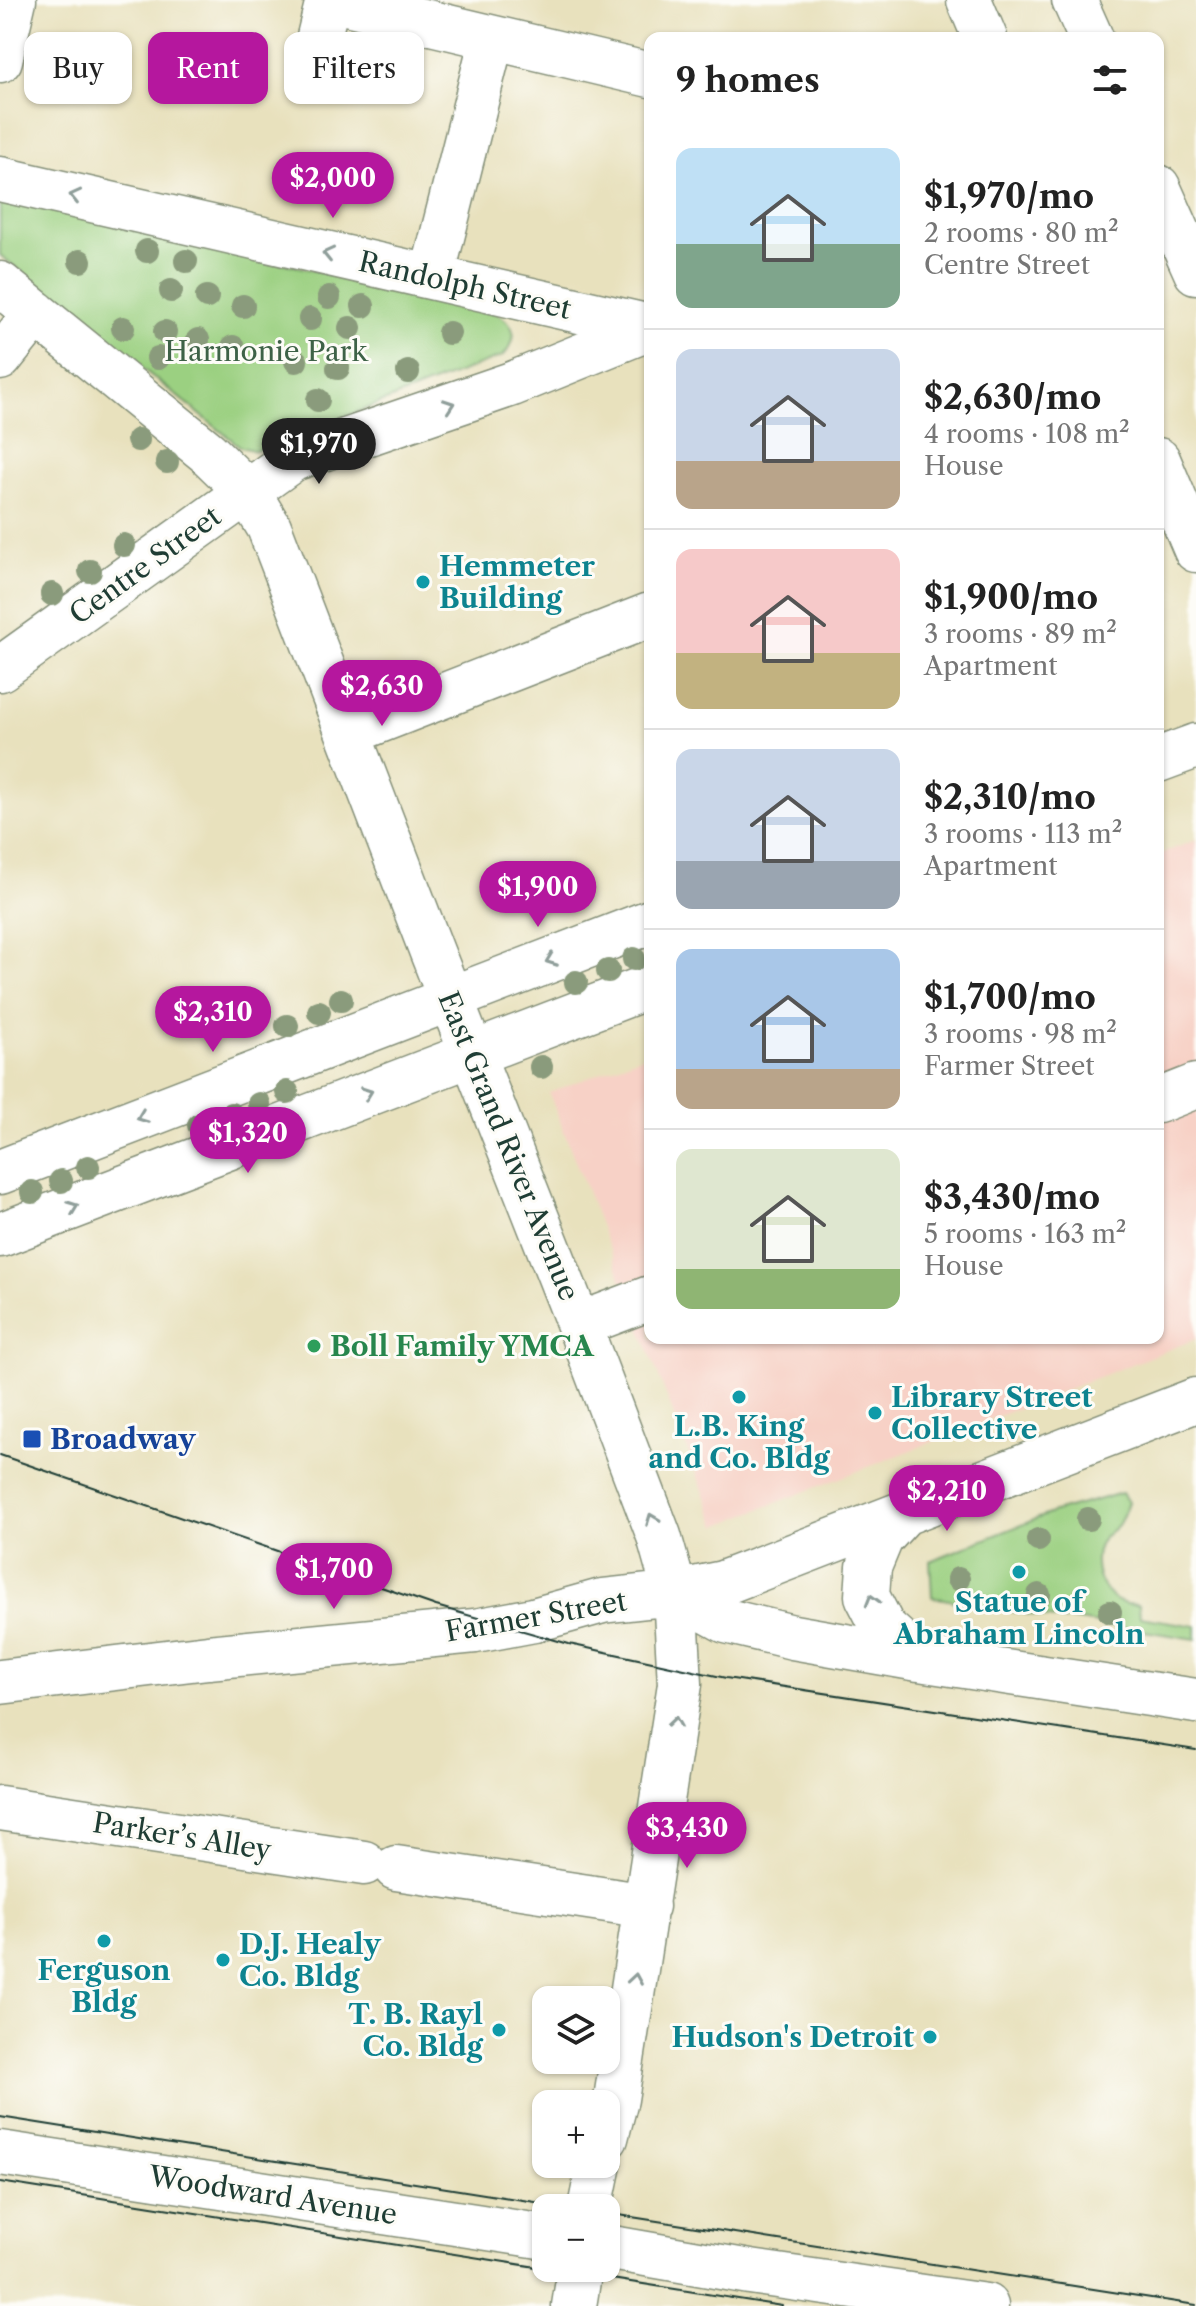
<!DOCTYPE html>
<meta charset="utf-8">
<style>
:root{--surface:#fff;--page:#f2f2f2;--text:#222;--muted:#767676;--line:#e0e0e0;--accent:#b5179e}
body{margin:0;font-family:"Libre Caslon Text",serif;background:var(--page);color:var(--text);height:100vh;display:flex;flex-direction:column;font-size:30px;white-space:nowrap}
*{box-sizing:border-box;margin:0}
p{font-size:26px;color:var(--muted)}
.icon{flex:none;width:44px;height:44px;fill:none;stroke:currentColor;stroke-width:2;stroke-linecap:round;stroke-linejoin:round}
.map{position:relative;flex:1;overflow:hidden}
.drawer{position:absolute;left:644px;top:32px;width:520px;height:1312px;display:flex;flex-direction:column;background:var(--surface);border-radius:16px;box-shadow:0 2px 6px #0004}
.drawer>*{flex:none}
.top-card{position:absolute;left:24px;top:32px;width:500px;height:72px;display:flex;gap:16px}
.fabs{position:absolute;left:532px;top:1986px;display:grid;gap:16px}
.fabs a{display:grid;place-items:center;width:88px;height:88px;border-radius:16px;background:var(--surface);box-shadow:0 2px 6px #0004;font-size:40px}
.price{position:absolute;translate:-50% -68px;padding:0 18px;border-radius:28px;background:var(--accent);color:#fff;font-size:26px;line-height:52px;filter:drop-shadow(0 2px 4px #0008)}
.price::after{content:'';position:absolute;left:50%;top:48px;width:24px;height:18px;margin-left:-12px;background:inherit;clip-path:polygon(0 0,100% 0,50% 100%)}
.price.active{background:#222;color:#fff}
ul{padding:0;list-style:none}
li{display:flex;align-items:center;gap:24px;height:200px;padding:0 32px}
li+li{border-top:2px solid var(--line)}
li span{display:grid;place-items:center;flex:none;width:224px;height:160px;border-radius:16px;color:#555}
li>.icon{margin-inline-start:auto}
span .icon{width:96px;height:96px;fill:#fffc;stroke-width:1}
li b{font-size:34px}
h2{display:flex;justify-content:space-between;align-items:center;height:96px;padding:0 32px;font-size:34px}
.tag{padding:0 28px;border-radius:16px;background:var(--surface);box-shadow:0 2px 6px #0004;font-size:28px;line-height:72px}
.tag.active{background:var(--accent);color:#fff}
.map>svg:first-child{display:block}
.built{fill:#f7d1c6}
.green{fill:#9bd081;stroke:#5d865a;stroke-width:2}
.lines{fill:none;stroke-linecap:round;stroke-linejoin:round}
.minor-casing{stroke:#848f78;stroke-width:47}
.major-casing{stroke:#848f78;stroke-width:47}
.minor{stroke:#fff;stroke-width:44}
.major{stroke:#fff;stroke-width:44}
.tram{stroke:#1f3d34;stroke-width:2}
.tree{fill:#8a9b7c}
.oneway{stroke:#8f9e9a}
.culture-dot{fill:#0f9aa8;stroke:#fdfcf7;stroke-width:3}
.leisure-dot{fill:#2e9e5b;stroke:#fdfcf7;stroke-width:3}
.transit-dot{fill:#1a4fb4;stroke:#fdfcf7;stroke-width:3}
.labels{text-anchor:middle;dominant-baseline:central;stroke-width:6;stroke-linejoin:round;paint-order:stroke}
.street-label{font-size:28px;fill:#1f3d34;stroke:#fdfcf7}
.park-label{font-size:28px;fill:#3e6247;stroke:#fdfcf7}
.culture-label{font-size:28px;font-weight:bold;fill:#0d838f;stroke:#fdfcf7;text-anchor:start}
.leisure-label{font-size:28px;font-weight:bold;fill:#27864d;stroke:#fdfcf7;text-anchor:start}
.transit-label{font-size:28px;font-weight:bold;fill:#164399;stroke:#fdfcf7;text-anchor:start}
</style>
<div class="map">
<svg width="1196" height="2306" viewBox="0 0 1196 2306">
<rect width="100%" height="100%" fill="#fdfcf7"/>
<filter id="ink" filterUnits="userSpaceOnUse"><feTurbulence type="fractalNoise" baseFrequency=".0125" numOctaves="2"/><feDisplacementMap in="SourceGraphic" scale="16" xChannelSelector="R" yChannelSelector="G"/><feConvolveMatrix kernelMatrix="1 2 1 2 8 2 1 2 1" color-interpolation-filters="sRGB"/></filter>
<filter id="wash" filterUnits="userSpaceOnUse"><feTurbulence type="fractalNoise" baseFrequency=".006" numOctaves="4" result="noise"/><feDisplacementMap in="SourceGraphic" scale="32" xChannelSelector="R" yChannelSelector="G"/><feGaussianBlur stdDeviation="1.8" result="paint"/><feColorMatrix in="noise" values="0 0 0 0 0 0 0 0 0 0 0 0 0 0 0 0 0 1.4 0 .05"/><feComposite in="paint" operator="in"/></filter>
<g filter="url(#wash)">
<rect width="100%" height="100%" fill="#e8e1bd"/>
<!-- built -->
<path class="built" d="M 1196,840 L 1196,1339 L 717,1526 L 549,1093 L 650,1053 L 650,1338 L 1158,1338 L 1158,855 Z"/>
<!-- green -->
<path class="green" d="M 0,197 L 496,313 C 517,325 519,339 503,356 L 256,451 L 241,447 L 0,255 Z
M 1122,1493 L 1128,1502 C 1125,1509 1122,1520 1118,1525 C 1112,1532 1104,1534 1100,1543 C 1089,1565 1101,1598 1126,1604 C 1130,1605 1134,1604 1139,1605 L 1140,1617 L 1196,1626 L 1196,1639 L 1066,1619 L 1065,1621 L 932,1597 L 930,1561 L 1054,1512 Z"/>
</g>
<g filter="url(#ink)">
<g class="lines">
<defs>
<path id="minor" d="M 334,0 L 650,75
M 314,57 L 328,0
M 0,60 L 14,0
M 0,179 L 650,327
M 432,277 L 492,38
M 0,284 L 207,452 L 247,491 L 269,527 L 432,952 L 579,1325 L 659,1536 L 675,1593 L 680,1684 L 616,2099 L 606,2138
M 0,358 L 36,313
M 0,669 L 293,459 L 512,384 L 650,328
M 348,733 L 650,615
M 1158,760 L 1196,746
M 1158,1101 L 1196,1086
M 0,1172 L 650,922
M 0,1235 L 650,986
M 579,1325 L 650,1298
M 903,1514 L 881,1538 L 869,1567 L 867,1596 L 883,1627 L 919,1659
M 675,1593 L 726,1621 L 793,1637 L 919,1659 L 1196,1701
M 0,1682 L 208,1657 L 475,1631 L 534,1620 L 602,1601 L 675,1593 L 723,1583 L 1196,1400
M 0,1808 L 364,1863
M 396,1868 L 647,1906
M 590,2208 L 599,2164
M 574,2306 L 580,2268"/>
<path id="major" d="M 969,0 L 985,38
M 1074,0 L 1091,38
M 1158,187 L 1196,272
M 1158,460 L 1196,550
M 0,2153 L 546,2237
M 606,2247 L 750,2272 L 986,2306"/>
</defs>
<!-- minor casing -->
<use href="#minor" class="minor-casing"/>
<!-- major casing -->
<use href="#major" class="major-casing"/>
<!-- minor -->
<use href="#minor" class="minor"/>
<!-- major -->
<use href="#major" class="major"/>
<!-- tram -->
<path class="tram" d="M 0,1455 L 436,1606 L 569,1644 L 726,1678 L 1196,1750
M 0,2117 L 573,2208
M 0,2182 L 782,2306
M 606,2213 L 1196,2305"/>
</g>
<!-- trees -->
<g class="tree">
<circle cx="147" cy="251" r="12"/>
<circle cx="80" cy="261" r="12"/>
<circle cx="186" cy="261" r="12"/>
<circle cx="171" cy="291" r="12"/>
<circle cx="207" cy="297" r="12"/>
<circle cx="329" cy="297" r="12"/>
<circle cx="243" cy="306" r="12"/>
<circle cx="363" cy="306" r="12"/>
<circle cx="310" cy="319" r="12"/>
<circle cx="123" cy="328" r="12"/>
<circle cx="350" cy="328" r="12"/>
<circle cx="165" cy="332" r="12"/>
<circle cx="449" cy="333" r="12"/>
<circle cx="198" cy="340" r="12"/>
<circle cx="233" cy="347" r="12"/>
<circle cx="158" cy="358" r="12"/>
<circle cx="296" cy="361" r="12"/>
<circle cx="338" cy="368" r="12"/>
<circle cx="408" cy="372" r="12"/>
<circle cx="318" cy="400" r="12"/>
<circle cx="138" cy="440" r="12"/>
<circle cx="167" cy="462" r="12"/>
<circle cx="124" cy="545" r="12"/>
<circle cx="90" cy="571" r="12"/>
<circle cx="52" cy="594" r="12"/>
<circle cx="634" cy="959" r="12"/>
<circle cx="608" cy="971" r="12"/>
<circle cx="576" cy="982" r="12"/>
<circle cx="341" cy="1000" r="12"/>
<circle cx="319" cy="1012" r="12"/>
<circle cx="287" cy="1026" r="12"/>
<circle cx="541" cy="1067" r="12"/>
<circle cx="287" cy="1092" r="12"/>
<circle cx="259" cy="1104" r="12"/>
<circle cx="231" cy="1114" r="12"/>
<circle cx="199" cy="1125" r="12"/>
<circle cx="88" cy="1167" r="12"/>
<circle cx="61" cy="1181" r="12"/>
<circle cx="32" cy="1192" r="12"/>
<circle cx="1088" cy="1519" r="12"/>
<circle cx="1038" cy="1540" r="12"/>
<circle cx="958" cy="1579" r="12"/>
<circle cx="1039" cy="1595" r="12"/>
<circle cx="1110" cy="1612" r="12"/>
</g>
<!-- one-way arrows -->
<defs><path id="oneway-chevron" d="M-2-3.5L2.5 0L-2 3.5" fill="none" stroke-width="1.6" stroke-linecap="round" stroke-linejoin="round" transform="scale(2)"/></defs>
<g class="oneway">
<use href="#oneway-chevron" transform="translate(75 196) rotate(-167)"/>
<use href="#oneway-chevron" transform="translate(328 254) rotate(-167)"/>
<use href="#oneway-chevron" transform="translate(449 405) rotate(-19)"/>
<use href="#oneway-chevron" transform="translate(551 960) rotate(159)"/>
<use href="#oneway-chevron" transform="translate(367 1093) rotate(-21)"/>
<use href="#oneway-chevron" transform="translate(142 1117) rotate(159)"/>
<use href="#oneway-chevron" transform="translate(73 1207) rotate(-21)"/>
<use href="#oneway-chevron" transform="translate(652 1519) rotate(-111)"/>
<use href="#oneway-chevron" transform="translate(872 1600) rotate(-106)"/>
<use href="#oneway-chevron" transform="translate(675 1722) rotate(-82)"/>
<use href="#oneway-chevron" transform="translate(635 1979) rotate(-81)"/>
</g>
</g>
<!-- markers -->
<g class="culture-dot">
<circle cx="423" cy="582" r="8"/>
<circle cx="739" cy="1397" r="8"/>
<circle cx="875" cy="1413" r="8"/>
<circle cx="1019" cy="1572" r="8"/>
<circle cx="104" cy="1941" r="8"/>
<circle cx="223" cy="1960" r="8"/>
<circle cx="499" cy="2030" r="8"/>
<circle cx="930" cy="2037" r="8"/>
</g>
<circle class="leisure-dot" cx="314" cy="1346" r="8"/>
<rect class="transit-dot" x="22" y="1429" width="20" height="20" rx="4"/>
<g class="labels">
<!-- street labels -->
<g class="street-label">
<text transform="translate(465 285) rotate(13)">Randolph Street</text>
<text transform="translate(145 565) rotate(-36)">Centre Street</text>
<text transform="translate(509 1146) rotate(68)">East Grand River Avenue</text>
<text transform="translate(536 1616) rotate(-10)">Farmer Street</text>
<text transform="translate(182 1836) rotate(9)">Parker’s Alley</text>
<text transform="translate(273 2195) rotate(9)">Woodward Avenue</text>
</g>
<!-- park labels -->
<g class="park-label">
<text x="266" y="351">Harmonie Park</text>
</g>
<!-- culture labels -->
<g class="culture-label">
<text x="439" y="566">Hemmeter<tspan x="439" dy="32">Building</tspan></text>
<text x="891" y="1397">Library Street<tspan x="891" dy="32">Collective</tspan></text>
<text x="739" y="1426" text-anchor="middle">L.B. King<tspan x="739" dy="32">and Co. Bldg</tspan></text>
<text x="1019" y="1602" text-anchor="middle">Statue of<tspan x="1019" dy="32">Abraham Lincoln</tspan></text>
<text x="239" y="1944">D.J. Healy<tspan x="239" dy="32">Co. Bldg</tspan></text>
<text x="104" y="1970" text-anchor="middle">Ferguson<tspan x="104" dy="32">Bldg</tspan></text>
<text x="483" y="2014" text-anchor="end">T. B. Rayl<tspan x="483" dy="32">Co. Bldg</tspan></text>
<text x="914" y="2037" text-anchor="end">Hudson's Detroit</text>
</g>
<!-- leisure labels -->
<g class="leisure-label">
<text x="330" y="1346">Boll Family YMCA</text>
</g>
<!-- transit labels -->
<g class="transit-label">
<text x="50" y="1439">Broadway</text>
</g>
</g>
</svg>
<div class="fabs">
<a><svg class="icon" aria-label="layers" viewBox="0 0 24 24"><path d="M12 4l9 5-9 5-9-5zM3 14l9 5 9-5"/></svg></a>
<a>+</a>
<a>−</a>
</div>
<b class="price" style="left:333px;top:220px">$2,000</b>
<b class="price active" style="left:319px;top:486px">$1,970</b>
<b class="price" style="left:382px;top:728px">$2,630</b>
<b class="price" style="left:538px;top:929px">$1,900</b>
<b class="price" style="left:213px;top:1054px">$2,310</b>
<b class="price" style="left:248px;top:1175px">$1,320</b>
<b class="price" style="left:947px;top:1533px">$2,210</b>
<b class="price" style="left:334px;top:1611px">$1,700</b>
<b class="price" style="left:687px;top:1870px">$3,430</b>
<div class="top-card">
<a class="tag">Buy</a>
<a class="tag active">Rent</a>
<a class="tag">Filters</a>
</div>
<section class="drawer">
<h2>9 homes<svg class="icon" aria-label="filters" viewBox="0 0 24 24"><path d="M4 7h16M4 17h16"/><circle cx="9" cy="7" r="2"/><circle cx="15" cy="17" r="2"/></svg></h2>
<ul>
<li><span style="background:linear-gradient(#bfe0f5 60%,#7fa58c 0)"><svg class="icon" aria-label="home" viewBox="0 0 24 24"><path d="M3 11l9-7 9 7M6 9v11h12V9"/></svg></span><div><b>$1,970/mo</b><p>2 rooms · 80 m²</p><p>Centre Street</p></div></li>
<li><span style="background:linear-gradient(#c9d6e8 70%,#b9a48a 0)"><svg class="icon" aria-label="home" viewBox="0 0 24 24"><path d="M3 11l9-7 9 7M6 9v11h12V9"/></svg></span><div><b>$2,630/mo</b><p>4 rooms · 108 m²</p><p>House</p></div></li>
<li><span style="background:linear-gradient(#f6c9c9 65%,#c2b280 0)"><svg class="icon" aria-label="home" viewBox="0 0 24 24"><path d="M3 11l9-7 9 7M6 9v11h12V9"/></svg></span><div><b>$1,900/mo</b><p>3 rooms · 89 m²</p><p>Apartment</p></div></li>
<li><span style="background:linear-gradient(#c9d6e8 70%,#9aa5b1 0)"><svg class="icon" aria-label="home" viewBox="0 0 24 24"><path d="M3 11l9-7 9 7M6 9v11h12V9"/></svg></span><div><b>$2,310/mo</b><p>3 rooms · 113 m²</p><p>Apartment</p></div></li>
<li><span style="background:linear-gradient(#a9c7e8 75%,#b9a48a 0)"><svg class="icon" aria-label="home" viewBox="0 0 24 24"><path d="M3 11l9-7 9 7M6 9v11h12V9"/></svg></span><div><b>$1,700/mo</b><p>3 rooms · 98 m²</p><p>Farmer Street</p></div></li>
<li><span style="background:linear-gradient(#dfe7d0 75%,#8fb573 0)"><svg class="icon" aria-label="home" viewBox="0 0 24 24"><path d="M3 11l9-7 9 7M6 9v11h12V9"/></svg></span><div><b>$3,430/mo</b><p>5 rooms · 163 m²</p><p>House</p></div></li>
</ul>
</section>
</div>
